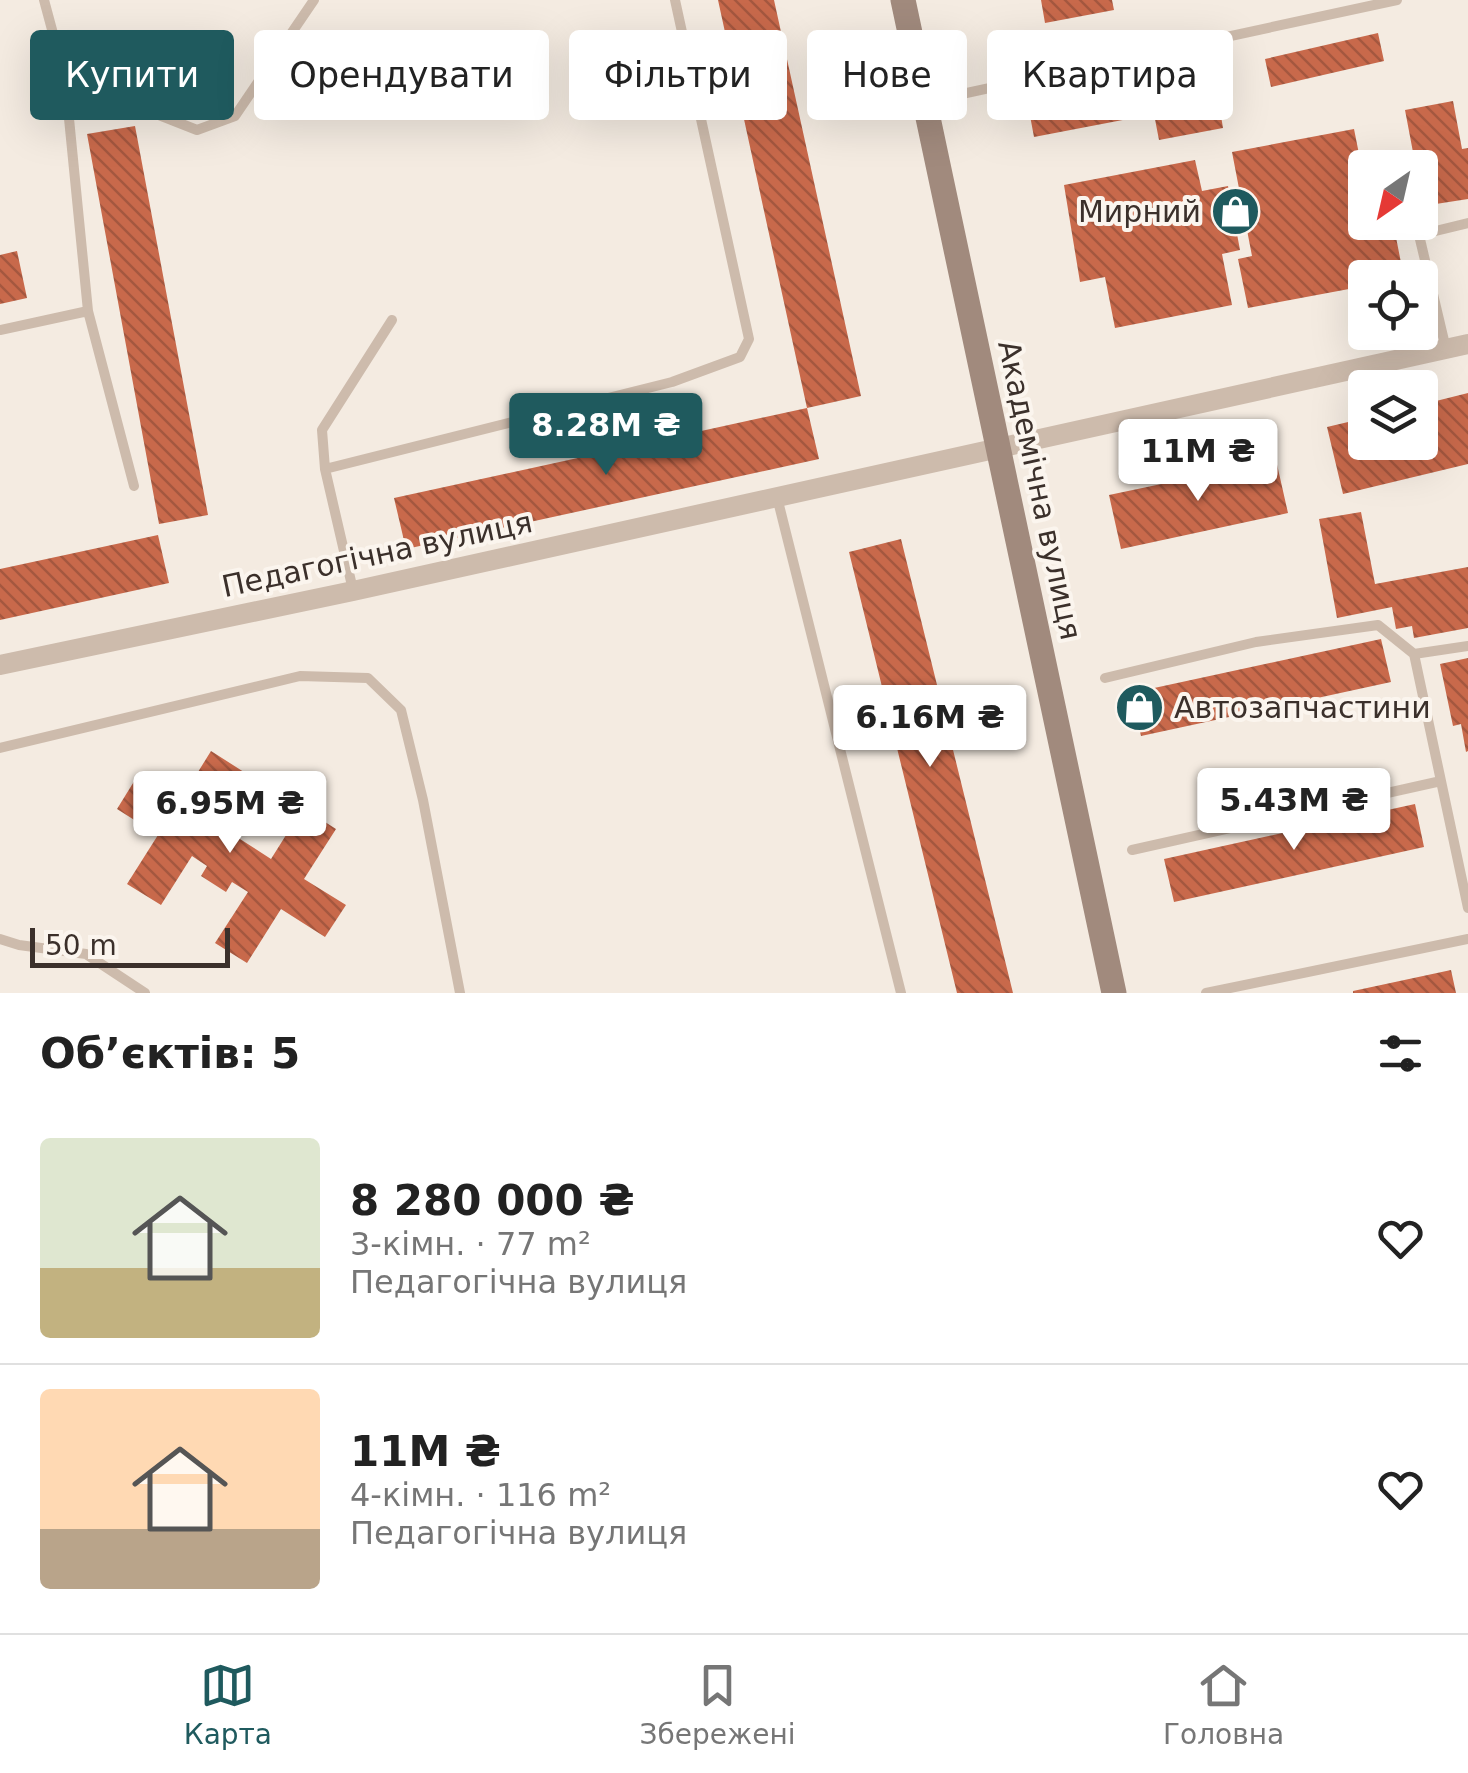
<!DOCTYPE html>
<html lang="uk">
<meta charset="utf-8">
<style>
:root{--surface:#fff;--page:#f6f6f6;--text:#222;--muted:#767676;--line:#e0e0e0;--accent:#1f5a5e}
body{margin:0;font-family:"DejaVu Sans",sans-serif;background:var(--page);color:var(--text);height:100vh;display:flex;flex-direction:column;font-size:38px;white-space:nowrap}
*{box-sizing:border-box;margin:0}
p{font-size:32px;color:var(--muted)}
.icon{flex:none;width:55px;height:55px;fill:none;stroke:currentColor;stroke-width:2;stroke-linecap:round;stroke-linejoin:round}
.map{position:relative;height:993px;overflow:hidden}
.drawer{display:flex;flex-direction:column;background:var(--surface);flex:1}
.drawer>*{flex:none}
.guide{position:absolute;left:30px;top:30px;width:1410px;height:90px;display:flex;gap:20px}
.needle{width:65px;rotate:214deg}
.controls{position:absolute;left:1348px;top:150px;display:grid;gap:20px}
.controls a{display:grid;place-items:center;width:90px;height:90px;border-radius:10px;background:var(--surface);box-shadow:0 10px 40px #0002;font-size:50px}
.scale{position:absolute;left:30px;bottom:25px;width:200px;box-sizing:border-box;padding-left:10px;border:5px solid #3b302b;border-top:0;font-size:28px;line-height:35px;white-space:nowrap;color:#3b302b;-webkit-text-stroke:8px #fbf5ee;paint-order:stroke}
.price{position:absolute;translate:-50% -85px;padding:0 22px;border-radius:10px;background:#fff;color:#222;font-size:32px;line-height:65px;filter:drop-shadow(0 2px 5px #0008)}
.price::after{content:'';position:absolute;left:50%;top:60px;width:30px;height:22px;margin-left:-15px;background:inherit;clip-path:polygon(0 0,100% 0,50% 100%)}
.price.current{background:var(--accent);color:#fff}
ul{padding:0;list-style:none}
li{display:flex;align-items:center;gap:30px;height:250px;padding:0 40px}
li+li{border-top:2px solid var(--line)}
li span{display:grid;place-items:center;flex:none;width:280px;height:200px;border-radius:10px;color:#555}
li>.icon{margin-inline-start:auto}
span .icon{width:120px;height:120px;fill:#fffc;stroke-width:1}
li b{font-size:42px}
h2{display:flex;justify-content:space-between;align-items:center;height:120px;padding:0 40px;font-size:42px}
.pill{padding:0 35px;border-radius:10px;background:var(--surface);box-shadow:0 10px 40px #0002;font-size:35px;line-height:90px}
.pill.current{background:var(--accent);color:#fff}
.dock{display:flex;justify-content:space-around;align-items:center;height:140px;border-top:2px solid var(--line);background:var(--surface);font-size:28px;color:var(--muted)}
.dock a{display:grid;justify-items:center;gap:5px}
.dock .current{color:var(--accent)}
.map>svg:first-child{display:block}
.building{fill:url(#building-back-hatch)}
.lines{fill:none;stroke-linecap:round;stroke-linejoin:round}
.service{stroke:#cdbbac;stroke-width:10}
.minor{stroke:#cdbbac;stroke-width:20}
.secondary{stroke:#a18a7d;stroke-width:25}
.labels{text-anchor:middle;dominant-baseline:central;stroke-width:8;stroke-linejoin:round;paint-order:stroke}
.poi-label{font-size:30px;fill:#3b302b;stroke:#fbf5ee;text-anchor:end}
.street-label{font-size:30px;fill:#3b302b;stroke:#fbf5ee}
</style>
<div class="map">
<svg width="1468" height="993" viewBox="0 0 1468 993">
<defs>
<pattern id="building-back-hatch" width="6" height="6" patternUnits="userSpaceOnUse" patternTransform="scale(2.5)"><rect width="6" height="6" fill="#c8694b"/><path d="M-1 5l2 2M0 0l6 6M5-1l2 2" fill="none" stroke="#a4573f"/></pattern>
</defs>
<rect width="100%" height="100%" fill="#f4ebe1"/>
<!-- building -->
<path class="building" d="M 718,0 L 774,0 L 861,396 L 807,408 Z
M 1041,0 L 1112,0 L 1114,10 L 1045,23 Z
M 1378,33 L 1384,61 L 1271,87 L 1265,59 Z
M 1219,69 L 1227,109 L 1220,110 L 1223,128 L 1159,140 L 1154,114 L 1034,137 L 1028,105 Z
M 1453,101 L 1462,149 L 1468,148 L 1468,199 L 1423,206 L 1420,168 L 1416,168 L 1405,110 Z
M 135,126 L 208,515 L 159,524 L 87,134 Z
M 1354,129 L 1361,164 L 1381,161 L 1382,168 L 1365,168 L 1365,222 L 1393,222 L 1404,278 L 1365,278 L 1365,286 L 1248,308 L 1238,259 L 1252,256 L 1232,152 Z
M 1195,160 L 1202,191 L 1228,186 L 1240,250 L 1222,254 L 1232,305 L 1115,328 L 1105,277 L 1080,282 L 1064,185 Z
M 17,251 L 27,298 L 0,304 L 0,255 Z
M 1468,393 L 1468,464 L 1343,494 L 1327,427 L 1365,418 L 1365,442 L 1420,442 L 1420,405 Z
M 807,408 L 819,459 L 406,549 L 394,498 Z
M 1276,460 L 1288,513 L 1121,549 L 1109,495 Z
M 1361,512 L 1375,584 L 1468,567 L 1468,628 L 1414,638 L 1412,626 L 1396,629 L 1392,607 L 1337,618 L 1319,519 Z
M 158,535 L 169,583 L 0,620 L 0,569 Z
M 901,539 L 1013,993 L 957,993 L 849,552 Z
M 1381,639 L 1391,682 L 1141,736 L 1131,693 Z
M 1468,658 L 1468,751 L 1466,752 L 1461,724 L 1453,726 L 1440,664 Z
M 211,751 L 247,774 L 215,823 L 271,859 L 303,808 L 336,829 L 304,879 L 346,905 L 325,937 L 281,909 L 247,963 L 215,943 L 248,892 L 232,882 L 226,892 L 201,876 L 207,866 L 192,856 L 161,905 L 127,884 L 158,835 L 117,809 L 138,775 L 180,801 Z
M 1415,804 L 1424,847 L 1174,902 L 1164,859 Z
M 1451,970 L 1456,993 L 1353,993 L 1353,991 Z"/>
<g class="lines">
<!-- service -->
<path class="service" d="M 44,0 L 65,78 L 88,311 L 134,486
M 65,78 L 197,130 L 235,116 L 314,0
M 925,102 L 1397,0
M 0,330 L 88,311
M 1446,349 L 1419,235 L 1468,223
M 325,469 L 672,382 L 740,357 L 749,339 L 675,0
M 777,497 L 901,993
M 353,590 L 325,469 L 322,430 L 392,320
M 1414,654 L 1468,646
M 1105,678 L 1256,642 L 1378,625 L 1414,654 L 1468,908
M 0,748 L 300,676 L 368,678 L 401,710 L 423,800 L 460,993
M 1132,850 L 1441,781
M 0,939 L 19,945 L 86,954 L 145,993
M 1206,993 L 1468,939"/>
<!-- minor -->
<path class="minor" d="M 0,665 L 353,591 L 1468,344"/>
<!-- secondary -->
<path class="secondary" d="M 903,0 L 1114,993"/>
</g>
<!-- icons -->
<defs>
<symbol id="shop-disc" viewBox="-11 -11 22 22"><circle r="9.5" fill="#1f5a5e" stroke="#fbf5ee"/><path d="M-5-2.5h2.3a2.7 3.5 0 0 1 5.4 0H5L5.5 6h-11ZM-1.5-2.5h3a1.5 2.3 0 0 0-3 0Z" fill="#fff"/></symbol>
</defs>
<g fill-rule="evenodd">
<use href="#shop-disc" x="1208" y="184" width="55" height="55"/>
<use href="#shop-disc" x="1112" y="680" width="55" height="55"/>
</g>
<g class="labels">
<!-- poi labels -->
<g class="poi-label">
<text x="1201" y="211">Мирний</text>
<text x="1174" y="707" text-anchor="start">Автозапчастини</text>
</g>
<!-- street labels -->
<g class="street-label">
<text transform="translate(1040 490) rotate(78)">Академічна вулиця</text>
<text transform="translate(377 554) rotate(-12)">Педагогічна вулиця</text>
</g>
</g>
</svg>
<div class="controls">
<a><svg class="needle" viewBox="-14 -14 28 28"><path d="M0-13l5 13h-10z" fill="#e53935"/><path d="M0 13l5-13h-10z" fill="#767676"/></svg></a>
<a><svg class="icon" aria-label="locate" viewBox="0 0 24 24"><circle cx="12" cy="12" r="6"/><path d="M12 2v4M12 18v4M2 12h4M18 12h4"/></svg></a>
<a><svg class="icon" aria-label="layers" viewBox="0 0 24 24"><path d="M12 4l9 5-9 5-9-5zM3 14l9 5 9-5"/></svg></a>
</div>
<div class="scale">50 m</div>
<b class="price current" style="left:606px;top:478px">8.28M ₴</b>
<b class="price" style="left:1198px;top:504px">11M ₴</b>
<b class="price" style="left:930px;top:770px">6.16M ₴</b>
<b class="price" style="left:1294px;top:853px">5.43M ₴</b>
<b class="price" style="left:230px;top:856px">6.95M ₴</b>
<div class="guide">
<a class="pill current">Купити</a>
<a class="pill">Орендувати</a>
<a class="pill">Фільтри</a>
<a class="pill">Нове</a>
<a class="pill">Квартира</a>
</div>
</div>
<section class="drawer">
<h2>Об’єктів: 5<svg class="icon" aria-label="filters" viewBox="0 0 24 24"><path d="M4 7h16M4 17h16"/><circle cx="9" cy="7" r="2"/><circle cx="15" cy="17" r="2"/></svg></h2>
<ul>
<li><span style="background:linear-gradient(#dfe7d0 65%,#c2b280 0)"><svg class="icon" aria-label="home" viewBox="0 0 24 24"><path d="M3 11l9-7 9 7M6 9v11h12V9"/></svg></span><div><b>8 280 000 ₴</b><p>3-кімн. · 77 m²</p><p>Педагогічна вулиця</p></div><svg class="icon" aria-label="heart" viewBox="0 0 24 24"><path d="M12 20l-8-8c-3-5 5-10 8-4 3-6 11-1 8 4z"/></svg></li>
<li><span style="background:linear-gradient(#ffd9b3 70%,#b9a48a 0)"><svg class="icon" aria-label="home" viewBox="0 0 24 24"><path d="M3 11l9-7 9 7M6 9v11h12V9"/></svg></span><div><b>11M ₴</b><p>4-кімн. · 116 m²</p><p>Педагогічна вулиця</p></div><svg class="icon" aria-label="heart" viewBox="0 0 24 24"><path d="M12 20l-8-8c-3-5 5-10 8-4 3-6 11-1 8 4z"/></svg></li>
</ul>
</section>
<nav class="dock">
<a class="current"><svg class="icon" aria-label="map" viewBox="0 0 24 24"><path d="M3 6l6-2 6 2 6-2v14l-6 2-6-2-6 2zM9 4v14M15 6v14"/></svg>Карта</a>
<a><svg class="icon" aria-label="saved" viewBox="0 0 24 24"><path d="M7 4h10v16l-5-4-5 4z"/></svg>Збережені</a>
<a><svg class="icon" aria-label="home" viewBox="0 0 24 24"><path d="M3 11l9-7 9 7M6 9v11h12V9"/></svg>Головна</a>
</nav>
